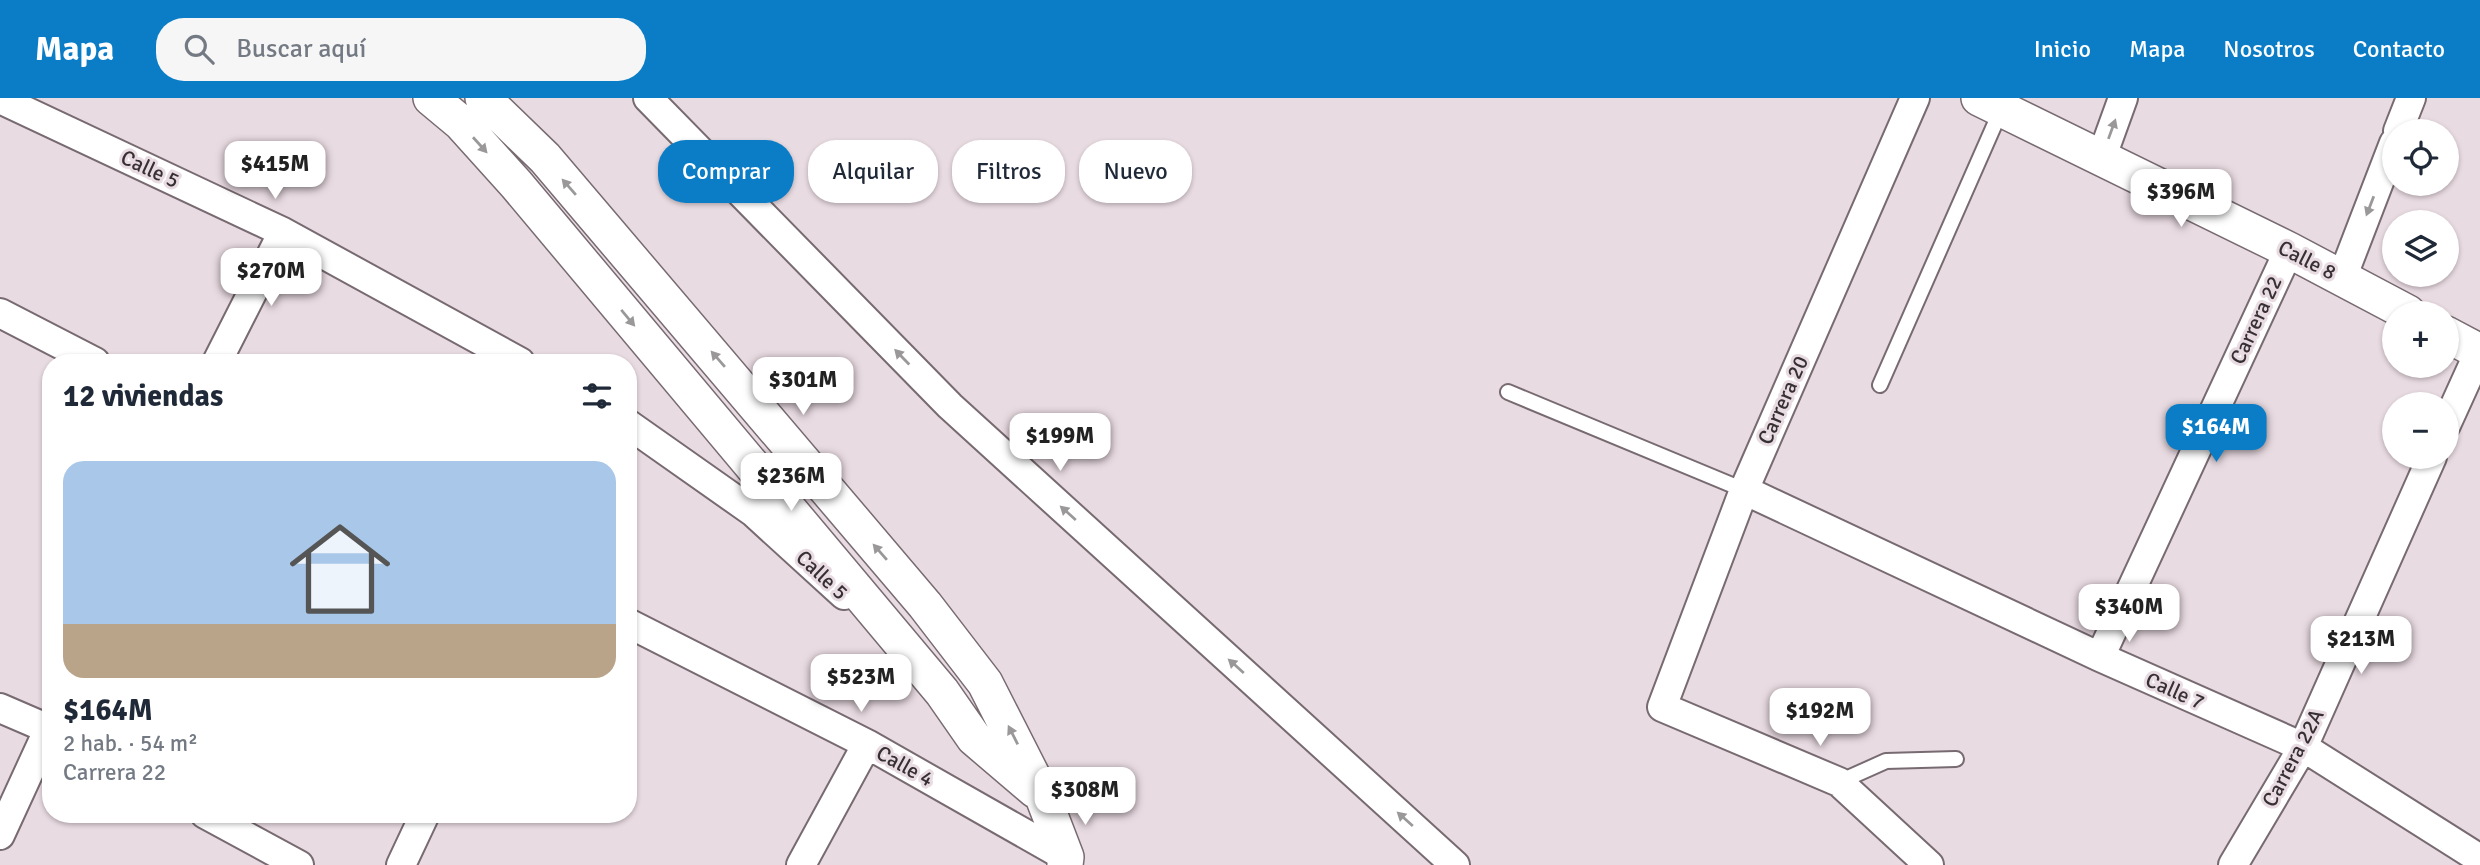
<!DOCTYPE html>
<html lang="es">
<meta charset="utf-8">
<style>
:root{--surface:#fff;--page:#f6f6f7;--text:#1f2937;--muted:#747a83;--line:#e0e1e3;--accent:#0b7dc7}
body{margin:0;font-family:Signika,sans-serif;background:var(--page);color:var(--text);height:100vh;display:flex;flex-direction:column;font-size:26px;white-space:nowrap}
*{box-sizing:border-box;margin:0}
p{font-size:23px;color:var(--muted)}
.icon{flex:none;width:38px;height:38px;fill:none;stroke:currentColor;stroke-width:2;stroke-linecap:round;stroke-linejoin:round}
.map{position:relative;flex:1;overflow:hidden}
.sheet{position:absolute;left:42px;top:256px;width:595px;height:469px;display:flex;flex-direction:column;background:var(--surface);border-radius:28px;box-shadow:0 2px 5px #0004}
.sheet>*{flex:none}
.hud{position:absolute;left:658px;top:42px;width:665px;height:63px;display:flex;gap:14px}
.fabs{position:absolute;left:2382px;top:21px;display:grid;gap:14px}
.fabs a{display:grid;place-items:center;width:77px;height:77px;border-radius:50%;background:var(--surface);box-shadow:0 2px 5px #0004;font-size:35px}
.price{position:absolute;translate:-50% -60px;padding:0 16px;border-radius:14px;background:#fff;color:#222;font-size:23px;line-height:46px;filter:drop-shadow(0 2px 4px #0008)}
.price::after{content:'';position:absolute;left:50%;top:42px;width:21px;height:16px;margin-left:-10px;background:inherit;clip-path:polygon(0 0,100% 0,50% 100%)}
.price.selected{background:var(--accent);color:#fff}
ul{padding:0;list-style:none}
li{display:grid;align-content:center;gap:14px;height:371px;padding:0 21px}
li+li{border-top:2px solid var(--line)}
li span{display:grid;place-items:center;height:217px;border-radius:21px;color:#555}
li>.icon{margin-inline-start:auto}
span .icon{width:126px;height:126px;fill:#fffc;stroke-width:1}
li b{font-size:30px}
h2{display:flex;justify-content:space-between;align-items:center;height:84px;padding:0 21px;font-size:30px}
.pill{padding:0 24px;border-radius:28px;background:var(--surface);box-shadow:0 2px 5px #0004;font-size:24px;line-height:63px}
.pill.selected{background:var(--accent);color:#fff}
header{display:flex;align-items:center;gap:42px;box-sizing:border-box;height:98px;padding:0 35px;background:var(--accent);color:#fff}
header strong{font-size:33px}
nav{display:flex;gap:38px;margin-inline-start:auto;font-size:24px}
.search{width:490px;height:63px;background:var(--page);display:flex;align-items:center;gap:18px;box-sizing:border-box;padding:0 24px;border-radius:28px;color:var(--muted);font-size:26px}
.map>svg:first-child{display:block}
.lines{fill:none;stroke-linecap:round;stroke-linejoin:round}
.service-casing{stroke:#776a71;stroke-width:18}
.minor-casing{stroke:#776a71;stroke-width:32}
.tertiary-casing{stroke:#776a71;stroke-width:38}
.service{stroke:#fff;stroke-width:14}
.minor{stroke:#fff;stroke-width:28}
.tertiary{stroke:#fff;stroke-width:35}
.oneway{fill:#9a9899}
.labels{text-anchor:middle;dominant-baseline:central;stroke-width:6;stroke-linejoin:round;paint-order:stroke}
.street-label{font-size:21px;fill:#363033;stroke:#e9dbe2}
</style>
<header>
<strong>Mapa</strong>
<div class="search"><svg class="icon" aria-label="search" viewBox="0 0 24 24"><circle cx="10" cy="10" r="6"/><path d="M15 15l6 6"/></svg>Buscar aquí</div>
<nav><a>Inicio</a><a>Mapa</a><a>Nosotros</a><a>Contacto</a></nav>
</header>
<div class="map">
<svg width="2480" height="767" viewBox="0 0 2480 767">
<rect width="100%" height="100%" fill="#e9dbe2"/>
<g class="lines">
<defs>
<path id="service" d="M 1880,287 L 2001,12
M 1508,294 L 1744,392
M 1839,684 L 1886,663 L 1956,661"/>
<path id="minor" d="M 648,0 L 950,308 L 1455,767
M 1915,0 L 1744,392 L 1662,609 L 1839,684 L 1929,767
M 0,1 L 283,134 L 520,264
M 2398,33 L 2411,0
M 2101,61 L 2123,0
M 2342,180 L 2394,45
M 0,215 L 95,264
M 217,264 L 283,134
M 628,326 L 753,414 L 844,497
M 2446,327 L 2480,252
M 1744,392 L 2100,559 L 2303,649 L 2480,761
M 628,525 L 867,646 L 1066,759
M 2100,559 L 2289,152
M 0,610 L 51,632
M 205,716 L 299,767
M 0,737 L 51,626
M 401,767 L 425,716
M 801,767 L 867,646
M 2233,767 L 2303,649 L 2432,359"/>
<path id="tertiary" d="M 431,0 L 461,25 L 516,86 L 942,594 L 974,640 L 1035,692
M 483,0 L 545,60 L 925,507 L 985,585 L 1043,699 L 1066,759 L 1065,767
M 1979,0 L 2289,152 L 2408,215
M 2446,236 L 2480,254"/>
</defs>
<!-- service casing -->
<use href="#service" class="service-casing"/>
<!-- minor casing -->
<use href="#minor" class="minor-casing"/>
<!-- tertiary casing -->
<use href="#tertiary" class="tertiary-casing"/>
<!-- service -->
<use href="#service" class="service"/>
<!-- minor -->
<use href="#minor" class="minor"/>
<!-- tertiary -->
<use href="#tertiary" class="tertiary"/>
</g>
<!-- one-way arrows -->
<defs><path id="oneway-solid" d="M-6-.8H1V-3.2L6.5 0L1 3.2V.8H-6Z" transform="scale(1.75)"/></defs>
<g class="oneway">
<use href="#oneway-solid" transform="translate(2112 31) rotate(-70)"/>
<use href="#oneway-solid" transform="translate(480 47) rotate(48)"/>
<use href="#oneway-solid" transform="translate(569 89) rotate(-131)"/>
<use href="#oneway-solid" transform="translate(2370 108) rotate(111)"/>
<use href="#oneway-solid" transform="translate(628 220) rotate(50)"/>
<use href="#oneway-solid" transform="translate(902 259) rotate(-134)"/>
<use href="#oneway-solid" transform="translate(718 261) rotate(-131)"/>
<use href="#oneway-solid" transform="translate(1068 415) rotate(-138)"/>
<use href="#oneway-solid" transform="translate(880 454) rotate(-131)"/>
<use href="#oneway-solid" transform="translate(1236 568) rotate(-138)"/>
<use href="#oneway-solid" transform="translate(1013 637) rotate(-117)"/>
<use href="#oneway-solid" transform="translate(1405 721) rotate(-138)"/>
</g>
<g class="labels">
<!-- street labels -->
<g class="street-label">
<text transform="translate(150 71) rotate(25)">Calle 5</text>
<text transform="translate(2307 162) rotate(27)">Calle 8</text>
<text transform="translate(2256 222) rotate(-65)">Carrera 22</text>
<text transform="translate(1783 302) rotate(-66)">Carrera 20</text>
<text transform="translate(822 477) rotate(43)">Calle 5</text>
<text transform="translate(2175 593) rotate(24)">Calle 7</text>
<text transform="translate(2293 660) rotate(-62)">Carrera 22A</text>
<text transform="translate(905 668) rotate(29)">Calle 4</text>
</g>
</g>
</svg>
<div class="fabs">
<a><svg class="icon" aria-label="locate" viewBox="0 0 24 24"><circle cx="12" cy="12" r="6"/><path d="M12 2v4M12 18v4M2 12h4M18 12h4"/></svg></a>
<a><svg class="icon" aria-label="layers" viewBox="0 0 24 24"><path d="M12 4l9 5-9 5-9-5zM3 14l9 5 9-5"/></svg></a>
<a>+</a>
<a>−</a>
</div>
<b class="price" style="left:275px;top:103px">$415M</b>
<b class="price" style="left:2181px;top:131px">$396M</b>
<b class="price" style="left:271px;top:210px">$270M</b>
<b class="price" style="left:803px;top:319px">$301M</b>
<b class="price selected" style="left:2216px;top:366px">$164M</b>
<b class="price" style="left:1060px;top:375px">$199M</b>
<b class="price" style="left:791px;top:415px">$236M</b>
<b class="price" style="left:2129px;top:546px">$340M</b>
<b class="price" style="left:2361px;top:578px">$213M</b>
<b class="price" style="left:861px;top:616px">$523M</b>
<b class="price" style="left:1820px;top:650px">$192M</b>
<b class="price" style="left:1085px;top:729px">$308M</b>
<div class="hud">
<a class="pill selected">Comprar</a>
<a class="pill">Alquilar</a>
<a class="pill">Filtros</a>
<a class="pill">Nuevo</a>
</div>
<section class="sheet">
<h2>12 viviendas<svg class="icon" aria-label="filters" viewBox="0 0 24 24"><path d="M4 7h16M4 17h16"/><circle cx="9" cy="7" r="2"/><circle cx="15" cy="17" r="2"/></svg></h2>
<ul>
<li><span style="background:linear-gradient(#a9c7e8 75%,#b9a48a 0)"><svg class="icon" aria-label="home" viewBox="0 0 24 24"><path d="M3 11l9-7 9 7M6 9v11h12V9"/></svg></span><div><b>$164M</b><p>2 hab. · 54 m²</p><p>Carrera 22</p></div></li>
</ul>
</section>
</div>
